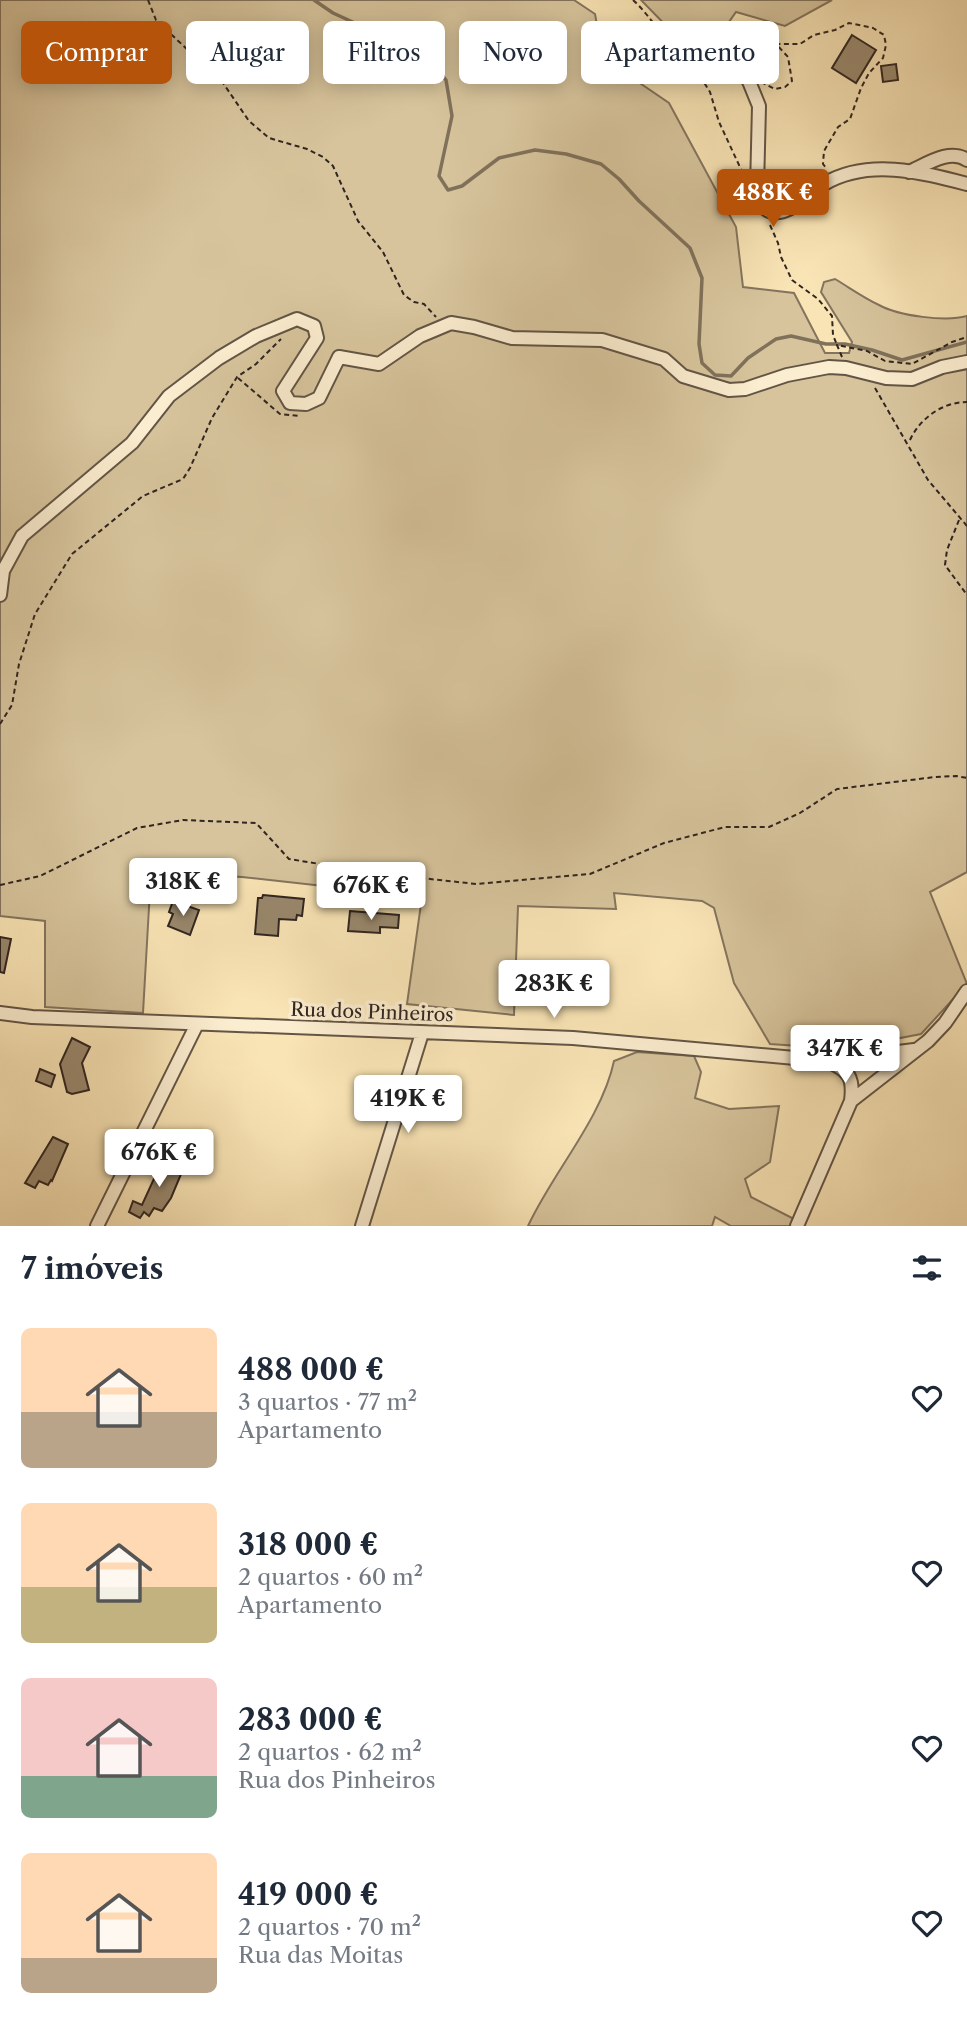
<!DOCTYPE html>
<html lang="pt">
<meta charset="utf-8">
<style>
:root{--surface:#fff;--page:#f2f2f3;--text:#1f2937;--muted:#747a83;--accent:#b45309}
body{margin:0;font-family:"Libre Caslon Text",serif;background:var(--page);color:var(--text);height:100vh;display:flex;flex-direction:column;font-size:26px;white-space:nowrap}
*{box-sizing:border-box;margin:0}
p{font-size:23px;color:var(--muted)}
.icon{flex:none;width:38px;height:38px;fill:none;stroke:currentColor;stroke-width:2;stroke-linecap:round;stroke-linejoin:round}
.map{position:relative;height:1226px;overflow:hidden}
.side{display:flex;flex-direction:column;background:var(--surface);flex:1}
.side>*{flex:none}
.guide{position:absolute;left:21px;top:21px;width:926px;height:63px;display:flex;gap:14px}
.price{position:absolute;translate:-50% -60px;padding:0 16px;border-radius:7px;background:#fff;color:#222;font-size:23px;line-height:46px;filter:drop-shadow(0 2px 4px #0008)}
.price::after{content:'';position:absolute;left:50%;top:42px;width:21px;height:16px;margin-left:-10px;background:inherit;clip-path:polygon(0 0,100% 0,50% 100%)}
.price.on{background:var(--accent);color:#fff}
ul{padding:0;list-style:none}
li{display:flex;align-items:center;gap:21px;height:175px;padding:0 21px}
li span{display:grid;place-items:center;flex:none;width:196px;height:140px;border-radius:10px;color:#555}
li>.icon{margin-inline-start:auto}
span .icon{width:84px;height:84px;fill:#fffc;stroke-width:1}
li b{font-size:30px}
h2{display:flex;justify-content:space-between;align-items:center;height:84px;padding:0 21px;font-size:30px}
.pill{padding:0 24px;border-radius:10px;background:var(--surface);box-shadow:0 4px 18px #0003;font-size:24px;line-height:63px}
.pill.on{background:var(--accent);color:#fff}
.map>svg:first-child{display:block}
.green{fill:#d7c49c;stroke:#84745e;stroke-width:2}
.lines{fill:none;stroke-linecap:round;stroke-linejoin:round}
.stream{stroke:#80715b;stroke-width:3.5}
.building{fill:#99886d;stroke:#312520;stroke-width:2}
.minor-casing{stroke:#635545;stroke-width:16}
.path{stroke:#312520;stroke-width:2;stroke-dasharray:5 3.5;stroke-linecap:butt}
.minor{stroke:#fbedcf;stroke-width:12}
.labels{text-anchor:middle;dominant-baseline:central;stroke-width:7;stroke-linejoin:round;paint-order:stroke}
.street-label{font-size:19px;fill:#312520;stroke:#fbedcf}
</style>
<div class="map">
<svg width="967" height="1226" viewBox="0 0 967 1226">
<rect width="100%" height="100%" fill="#f9e4b5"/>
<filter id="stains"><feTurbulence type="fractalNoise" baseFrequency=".00286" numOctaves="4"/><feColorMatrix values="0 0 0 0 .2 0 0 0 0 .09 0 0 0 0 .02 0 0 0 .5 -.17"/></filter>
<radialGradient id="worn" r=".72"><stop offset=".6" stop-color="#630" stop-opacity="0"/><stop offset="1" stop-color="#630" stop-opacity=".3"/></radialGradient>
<!-- green -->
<path class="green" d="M 0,0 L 574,0 L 595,14 L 603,58 L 669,103 L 736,227 L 743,287 L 794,293 L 825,353 L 849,353 L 852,342 L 821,292 L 824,282 L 835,279 C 850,288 864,298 879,305 C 899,316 946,322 967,316 L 967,872 L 930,892 L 967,984 L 921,1034 L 843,1049 L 770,1044 L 734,983 L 714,908 L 702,901 L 614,893 L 616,909 L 518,906 L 514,1015 L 407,1004 L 422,897 L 242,877 L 151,872 L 143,1013 L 45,1007 L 45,921 L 0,916 Z
M 641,0 L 832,0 L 785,26 L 736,12 L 715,42 L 682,42 Z
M 637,1052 L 694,1056 L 701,1072 L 695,1098 L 729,1109 L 779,1106 L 770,1162 L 745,1179 L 751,1197 L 794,1219 L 790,1226 L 731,1226 L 715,1217 L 712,1226 L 528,1226 C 553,1172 602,1118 614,1061 Z"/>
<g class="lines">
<!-- stream -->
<path class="stream" d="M 314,0 L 333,13 L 427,56 L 446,80 L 452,116 L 439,176 L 448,190 L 462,186 L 499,158 L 535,150 L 566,154 L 601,164 L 619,179 L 639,201 L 690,248 L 702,278 L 699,344 L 702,363 L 715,375 L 731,376 L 748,358 L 776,339 L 791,336 L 826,344 L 845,344 L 872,350 L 902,360 L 967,342"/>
</g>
<!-- building -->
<path class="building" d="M 852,35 L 876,50 L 856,83 L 832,68 Z
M 896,64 L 898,80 L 883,82 L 881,66 Z
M 263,895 L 304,899 L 302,916 L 297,915 L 296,920 L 279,919 L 278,936 L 255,934 L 258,898 L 262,898 Z
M 173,901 L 199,910 L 190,935 L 168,926 L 173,914 L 169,912 Z
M 350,911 L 399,915 L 398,928 L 380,927 L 380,933 L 348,931 Z
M 0,937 L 11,939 L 4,973 L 0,972 Z
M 72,1038 L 90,1047 L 82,1063 L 89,1090 L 72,1094 L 67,1092 L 60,1064 Z
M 40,1069 L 55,1075 L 51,1087 L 36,1081 Z
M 53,1137 L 68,1144 L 52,1181 L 51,1180 L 48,1185 L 39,1181 L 35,1188 L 25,1183 Z
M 163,1159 L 184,1167 L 171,1198 L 162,1211 L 154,1208 L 149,1216 L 144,1212 L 140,1218 L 129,1212 L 133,1201 L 142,1205 Z"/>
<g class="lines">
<defs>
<path id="minor" d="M 693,64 L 723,66 L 748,79 L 759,106 L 757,188 C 759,200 762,214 779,212 C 795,210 810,192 824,184 C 868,158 921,172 967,184
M 909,172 C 927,164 950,148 967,160
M 0,595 L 3,571 L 22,536 L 132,443 L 169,396 L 219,358 L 256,336 L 297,319 L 314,326 L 317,338 L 283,391 L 290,403 L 306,404 L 319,398 L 339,357 L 379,364 L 420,336 L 451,323 L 474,327 L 512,338 L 602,340 L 664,359 L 683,376 L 729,390 L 745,389 L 787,375 L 829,367 L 846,368 L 886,378 L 912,379 L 942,367 L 967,362
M 0,1013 L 32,1017 L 573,1038 L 828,1061 C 849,1071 854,1077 851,1101
M 828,1061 L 914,1050
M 97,1226 L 197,1024
M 362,1226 L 422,1033
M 797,1226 L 851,1101 L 928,1041 L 945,1023 L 967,991"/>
</defs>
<!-- minor casing -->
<use href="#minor" class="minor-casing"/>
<!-- path -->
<path class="path" d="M 148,0 L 156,20 L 223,83 L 249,121 L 269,138 L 307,149 L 323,157 L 333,166 L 358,221 L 383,252 L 404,295 L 414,302 L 424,304 L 436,317
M 633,0 C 652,17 663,41 683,56
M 700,76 L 710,92 L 719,122 L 746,180
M 761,82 L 775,89 L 785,87 L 792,81 L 788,57 L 776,44 L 800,44 L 814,35 L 835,30 L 849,23 L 873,28 L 884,35 L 886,45 L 883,58 L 869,73 L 861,88 L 850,119 L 838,127 L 824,151 L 823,164 L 827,169
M 770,225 L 778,243 L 781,257 L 792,280 L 818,299 L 832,316 L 833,335 L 837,345
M 842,357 L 837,345 L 867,351 L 885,361 L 912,364 L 952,342 L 967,337
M 238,378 L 280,414 L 299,416
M 875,388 L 928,480 L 967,526
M 910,440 C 920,418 943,402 967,402
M 959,520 L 947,550 L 945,565 L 967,595
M 0,724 L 12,705 L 19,664 L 35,614 L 72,554 L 143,496 L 183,479 L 190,468 L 212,418 L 237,377 L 256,364 L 281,339
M 0,885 L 40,876 L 137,828 L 183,820 L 256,823 L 289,859 L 375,873 L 476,884 L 590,874 L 664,843 L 725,827 L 769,827 L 800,813 L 837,789 L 935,777 L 956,776 L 967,778"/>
<!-- minor -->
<use href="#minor" class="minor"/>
</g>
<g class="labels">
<!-- street labels -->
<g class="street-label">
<text transform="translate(372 1012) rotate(2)">Rua dos Pinheiros</text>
</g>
</g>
<rect width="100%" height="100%" filter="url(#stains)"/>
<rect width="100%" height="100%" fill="url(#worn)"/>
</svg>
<b class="price on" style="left:773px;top:229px">488K €</b>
<b class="price" style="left:183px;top:918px">318K €</b>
<b class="price" style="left:371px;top:922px">676K €</b>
<b class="price" style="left:554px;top:1020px">283K €</b>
<b class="price" style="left:845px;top:1085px">347K €</b>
<b class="price" style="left:408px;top:1135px">419K €</b>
<b class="price" style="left:159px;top:1189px">676K €</b>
<div class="guide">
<a class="pill on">Comprar</a>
<a class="pill">Alugar</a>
<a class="pill">Filtros</a>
<a class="pill">Novo</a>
<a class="pill">Apartamento</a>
</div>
</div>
<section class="side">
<h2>7 imóveis<svg class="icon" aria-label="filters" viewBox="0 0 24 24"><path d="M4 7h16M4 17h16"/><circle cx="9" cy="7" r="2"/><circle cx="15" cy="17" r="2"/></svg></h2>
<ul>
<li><span style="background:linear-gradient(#ffd9b3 60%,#b9a48a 0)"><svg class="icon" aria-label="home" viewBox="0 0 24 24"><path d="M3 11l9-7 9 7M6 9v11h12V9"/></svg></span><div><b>488 000 €</b><p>3 quartos · 77 m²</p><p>Apartamento</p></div><svg class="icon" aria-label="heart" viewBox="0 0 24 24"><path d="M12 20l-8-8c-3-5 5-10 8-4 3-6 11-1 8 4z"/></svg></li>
<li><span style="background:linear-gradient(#ffd9b3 60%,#c2b280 0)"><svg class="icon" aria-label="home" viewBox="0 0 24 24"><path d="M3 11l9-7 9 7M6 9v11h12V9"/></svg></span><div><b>318 000 €</b><p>2 quartos · 60 m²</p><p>Apartamento</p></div><svg class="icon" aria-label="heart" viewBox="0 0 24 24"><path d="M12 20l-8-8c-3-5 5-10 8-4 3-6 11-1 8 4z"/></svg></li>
<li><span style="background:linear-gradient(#f6c9c9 70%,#7fa58c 0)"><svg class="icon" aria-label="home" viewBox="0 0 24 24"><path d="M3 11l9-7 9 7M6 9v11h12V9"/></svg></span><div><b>283 000 €</b><p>2 quartos · 62 m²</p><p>Rua dos Pinheiros</p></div><svg class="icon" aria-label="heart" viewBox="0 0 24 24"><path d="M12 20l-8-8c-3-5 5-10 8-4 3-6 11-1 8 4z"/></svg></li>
<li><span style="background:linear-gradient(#ffd9b3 75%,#b9a48a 0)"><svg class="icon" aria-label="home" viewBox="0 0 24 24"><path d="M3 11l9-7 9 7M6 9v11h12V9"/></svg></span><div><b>419 000 €</b><p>2 quartos · 70 m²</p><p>Rua das Moitas</p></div><svg class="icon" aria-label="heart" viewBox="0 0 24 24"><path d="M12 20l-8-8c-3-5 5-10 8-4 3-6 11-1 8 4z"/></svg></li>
</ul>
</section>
